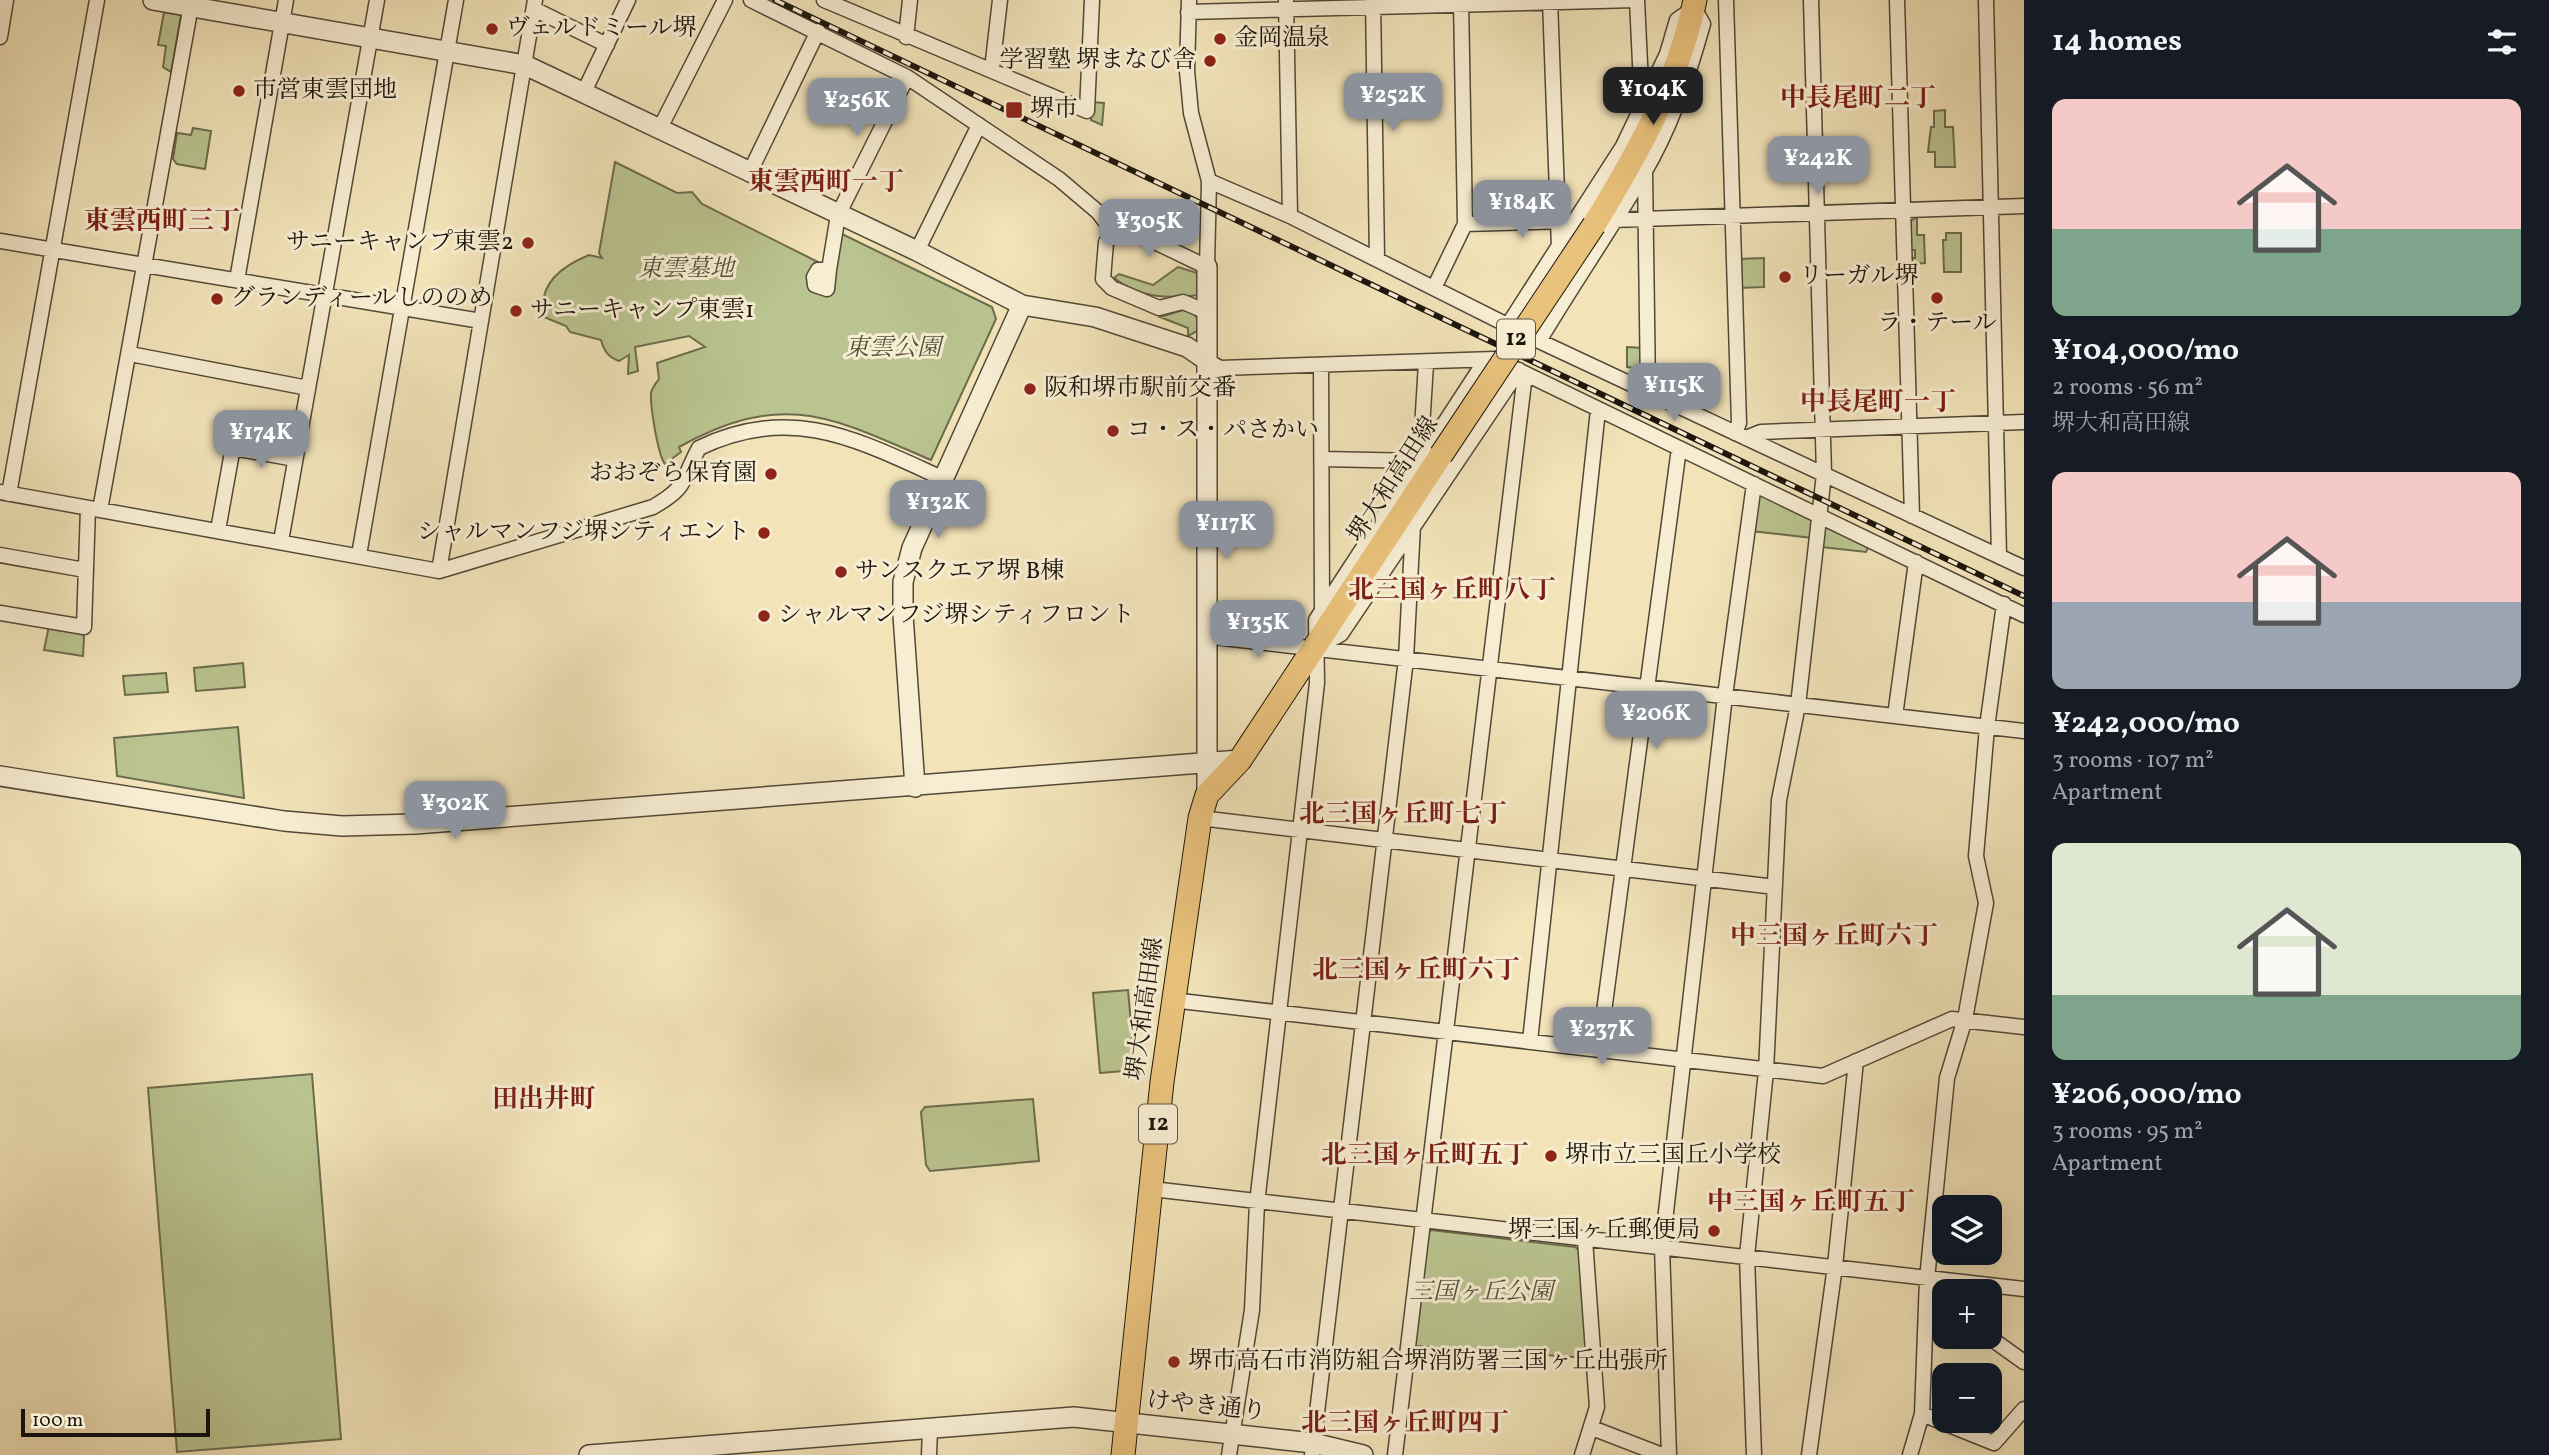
<!DOCTYPE html>
<meta charset="utf-8">
<style>
:root{--surface:#171b24;--page:#20242c;--text:#f1f3f6;--muted:#9ea1a6;--accent:#8c9099}
body{margin:0;font-family:Vollkorn,"Noto Serif JP",serif;background:var(--page);color:var(--text);height:100vh;display:flex;flex-direction:column;font-size:26px;white-space:nowrap}
*{box-sizing:border-box;margin:0}
p{font-size:23px;color:var(--muted)}
.icon{flex:none;width:38px;height:38px;fill:none;stroke:currentColor;stroke-width:2;stroke-linecap:round;stroke-linejoin:round}
.map{position:relative;flex:1;overflow:hidden}
.side{display:flex;flex-direction:column;background:var(--surface);width:525px}
.side>*{flex:none}
.controls{position:absolute;left:1932px;top:1195px;display:grid;gap:14px}
.controls a{display:grid;place-items:center;width:70px;height:70px;border-radius:14px;background:var(--surface);box-shadow:0 7px 28px #0002;font-size:35px}
.scale{position:absolute;left:21px;bottom:18px;width:189px;box-sizing:border-box;padding-left:7px;border:4px solid #1c150c;border-top:0;font-size:19px;line-height:24px;white-space:nowrap;color:#1c150c;-webkit-text-stroke:5px #f7edd2;paint-order:stroke}
.price{position:absolute;translate:-50% -60px;padding:0 16px;border-radius:14px;background:var(--accent);color:#fff;font-size:23px;line-height:46px;filter:drop-shadow(0 2px 4px #0008)}
.price::after{content:'';position:absolute;left:50%;top:42px;width:21px;height:16px;margin-left:-10px;background:inherit;clip-path:polygon(0 0,100% 0,50% 100%)}
.price.selected{background:#222;color:#fff}
ul{padding:0;list-style:none}
li{display:grid;align-content:center;gap:14px;height:371px;padding:0 28px}
li span{display:grid;place-items:center;height:217px;border-radius:14px;color:#555}
li>.icon{margin-inline-start:auto}
span .icon{width:126px;height:126px;fill:#fffc;stroke-width:1}
li b{font-size:30px}
h2{display:flex;justify-content:space-between;align-items:center;height:84px;padding:0 28px;font-size:30px}
main{display:flex;flex:1;min-height:0}
.map>svg:first-child{display:block}
.green{fill:#bac490;stroke:#6b6c4e;stroke-width:2}
.lines{fill:none;stroke-linecap:round;stroke-linejoin:round}
.minor-casing{stroke:#524837;stroke-width:17}
.tertiary-casing{stroke:#524837;stroke-width:22}
.primary-casing{stroke:#1c150c;stroke-width:25}
.minor{stroke:#f7edd2;stroke-width:14}
.tertiary{stroke:#f7edd2;stroke-width:19}
.primary{stroke:#e9c27c;stroke-width:23}
.rail-casing{stroke:#1c150c;stroke-width:6}
.rail{stroke:#f7edd2;stroke-width:3.5;stroke-dasharray:10;stroke-linecap:butt}
.primary-bridge-casing{stroke:#1c150c;stroke-width:25;stroke-linecap:butt}
.primary-bridge{stroke:#e9c27c;stroke-width:23}
.poi-dot{fill:#8f2418;stroke:#f7edd2;stroke-width:2.5}
.labels{text-anchor:middle;dominant-baseline:central;stroke-width:6;stroke-linejoin:round;paint-order:stroke}
.shield{fill:#f7edd2;stroke:#5e5647;stroke-width:2}
.shield-label{font-size:23px;font-weight:bold;fill:#1c150c}
.poi-label{font-size:24px;fill:#1c150c;stroke:#f7edd2;text-anchor:start}
.park-label{font-size:24px;font-style:italic;fill:#53523a;stroke:#f7edd2}
.street-label{font-size:24px;fill:#1c150c;stroke:#f7edd2}
.neighbourhood-label{font-size:26px;font-weight:bold;fill:#7a1f14;stroke:#f7edd2}
</style>
<main>
<div class="map">
<svg width="2024" height="1455" viewBox="0 0 2024 1455">
<rect width="100%" height="100%" fill="#f2e3b9"/>
<filter id="stains"><feTurbulence type="fractalNoise" baseFrequency=".00286" numOctaves="4"/><feColorMatrix values="0 0 0 0 .2 0 0 0 0 .09 0 0 0 0 .02 0 0 0 .5 -.17"/></filter>
<radialGradient id="worn" r=".72"><stop offset=".6" stop-color="#630" stop-opacity="0"/><stop offset="1" stop-color="#630" stop-opacity=".3"/></radialGradient>
<!-- green -->
<path class="green" d="M 164,12 L 181,15 L 171,72 L 163,67 L 166,46 L 158,45 Z
M 1092,102 L 1104,103 L 1102,125 L 1091,120 Z
M 1945,110 L 1945,127 L 1953,127 L 1955,167 L 1935,167 L 1935,152 L 1928,152 L 1931,127 L 1934,127 L 1934,111 Z
M 193,128 L 211,131 L 205,169 L 177,164 L 173,159 L 177,133 L 191,135 Z
M 615,162 L 677,193 L 692,192 L 702,204 L 822,264 L 832,293 L 842,234 L 992,307 L 996,319 L 931,460 C 831,417 784,389 679,447 L 681,452 L 665,464 C 658,456 650,405 651,393 C 652,388 656,383 659,379 L 657,363 L 705,347 L 689,336 L 635,347 L 638,371 L 628,374 L 629,355 L 619,361 C 608,357 604,351 601,340 L 570,332 L 566,326 L 544,317 C 537,285 562,266 589,255 L 602,258 L 599,253 Z
M 1917,217 L 1917,235 L 1924,235 L 1925,263 L 1915,264 L 1915,273 L 1912,273 L 1911,258 L 1915,258 L 1915,250 L 1911,250 L 1911,221 Z
M 1946,233 L 1961,233 L 1961,272 L 1944,272 L 1943,240 L 1946,240 Z
M 1764,258 L 1764,287 L 1738,288 L 1737,259 Z
M 1178,267 L 1197,273 L 1199,295 C 1168,299 1139,298 1114,278 L 1119,274 L 1153,285 Z
M 1183,310 L 1192,312 L 1199,320 L 1199,330 L 1188,336 L 1188,328 L 1160,317 Z
M 1627,347 L 1643,348 L 1643,369 L 1627,367 Z
M 1760,495 L 1812,518 L 1813,538 L 1751,531 L 1756,496 Z
M 1828,526 L 1869,546 L 1866,552 L 1822,547 L 1824,528 Z
M 49,626 L 80,631 L 84,637 L 83,656 L 44,650 Z
M 243,663 L 245,687 L 196,691 L 194,668 Z
M 166,673 L 168,692 L 125,695 L 123,676 Z
M 238,727 L 244,798 L 117,776 L 114,738 Z
M 1128,990 L 1135,1070 L 1100,1073 L 1093,993 Z
M 312,1074 L 341,1439 L 177,1452 L 148,1088 Z
M 1033,1099 L 1039,1161 L 930,1171 L 926,1165 L 921,1112 L 925,1107 Z
M 1431,1230 L 1575,1247 L 1579,1250 L 1587,1358 L 1415,1346 L 1428,1233 Z"/>
<g class="lines">
<defs>
<path id="minor" d="M 751,0 L 907,77 L 1059,179 L 1098,212 L 1115,234
M 824,0 L 1087,111 L 1092,0
M 1189,0 L 1187,71 L 1191,113 L 1209,181 L 1207,267 L 1130,230 L 1115,234 L 1106,242 L 1103,279 L 1112,288 L 1159,308 L 1183,302 L 1207,312
M 1286,0 L 1290,216
M 1550,0 L 1559,248
M 1637,0 L 1642,106
M 1726,0 L 1739,423 L 1735,433
M 1897,0 L 1912,516
M 1986,0 L 1999,556
M 1373,1 L 1377,258
M 534,9 L 607,45
M 1188,12 L 1635,0
M 0,37 L 6,0
M 906,37 L 910,0
M 992,69 L 1000,0
M 583,94 L 628,0
M 659,130 L 725,0
M 1645,172 L 1648,390
M 749,174 L 818,31
M 1209,181 L 1290,216 L 1539,341 L 2024,568
M 1613,220 L 2024,206
M 1465,224 L 1566,221
M 0,241 L 481,321
M 917,251 L 979,125
M 829,270 L 827,289 L 815,285 L 814,277 L 818,270 L 829,270 L 838,215 L 907,77
M 237,280 L 286,0
M 1434,288 L 1465,224 L 1461,0
M 1508,325 L 1623,146 L 1667,54 L 1677,20 L 1694,8 L 1703,24 C 1689,75 1671,127 1644,173 C 1611,229 1573,284 1539,341
M 130,354 L 308,388
M 1206,360 L 1220,368 L 1495,359 L 2024,615
M 1321,365 L 1322,608
M 1746,438 L 1761,432 L 2024,422
M 233,448 L 295,459
M 1322,459 L 1420,461 L 1426,363
M 0,492 L 439,571 L 653,507 C 689,486 681,481 699,448 C 792,403 858,440 944,479
M 9,494 L 97,0
M 100,510 L 192,0
M 218,530 L 238,419 L 300,430
M 281,541 L 377,0
M 0,555 L 85,570
M 359,555 L 456,0
M 439,571 L 535,0
M 0,613 L 84,627 L 88,508
M 1206,636 L 2024,731
M 1319,646 L 1341,634 L 1519,370
M 1895,716 L 1916,562
M 1200,818 L 1775,887
M 1172,1000 L 1823,1076 L 1952,1019 L 2024,1027
M 1530,1041 L 1598,410
M 1599,1049 L 1679,448
M 1152,1189 L 2024,1289
M 1927,1310 L 1944,1310
M 1989,1337 L 2024,1362
M 1922,1414 L 1994,1443 L 2024,1409
M 1592,1428 L 1662,1455
M 929,1455 L 930,1429
M 1229,1455 L 1252,1310 L 1257,1203 L 1317,683 L 1316,620 L 1485,361
M 1312,1455 L 1406,659 L 1413,525
M 1395,1455 L 1525,374
M 1582,1455 L 1597,1407 L 1585,1240
M 1669,1455 L 1662,1247 L 1725,696 L 1754,484
M 1754,1455 L 1747,1256 L 1766,1071 L 1779,800 L 1798,705 L 1824,474 L 1811,0
M 1809,1455 L 1835,1266 L 1856,1061
M 1910,1455 L 1922,1414 L 1927,1279 L 1947,1078 L 1965,1019 L 1986,903 L 1976,856 L 1987,727 L 2004,604"/>
<path id="tertiary" d="M 153,0 L 525,65 L 917,251 L 1022,305 L 1095,317 L 1187,347 L 1206,360
M 0,776 L 284,821 L 342,826 L 415,824 L 1240,760
M 915,787 L 903,615 L 903,582 L 912,548 L 1022,305
M 1207,795 L 1207,267
M 589,1455 L 1074,1417 L 1313,1443 L 1363,1455"/>
<path id="primary" d="M 1594,225 C 1637,154 1678,83 1695,0
M 1123,1455 L 1162,1082 L 1200,818 L 1207,795 L 1240,760 L 1441,455"/>
</defs>
<!-- minor casing -->
<use href="#minor" class="minor-casing"/>
<!-- tertiary casing -->
<use href="#tertiary" class="tertiary-casing"/>
<!-- primary casing -->
<use href="#primary" class="primary-casing"/>
<!-- minor -->
<use href="#minor" class="minor"/>
<!-- tertiary -->
<use href="#tertiary" class="tertiary"/>
<!-- primary -->
<use href="#primary" class="primary"/>
<defs>
<path id="rail" d="M 775,0 L 2024,596"/>
</defs>
<!-- rail casing -->
<use href="#rail" class="rail-casing"/>
<!-- rail -->
<use href="#rail" class="rail"/>
<defs>
<path id="primary-bridge" d="M 1441,455 L 1594,225"/>
</defs>
<!-- primary-bridge casing -->
<use href="#primary-bridge" class="primary-bridge-casing"/>
<!-- primary-bridge -->
<use href="#primary-bridge" class="primary-bridge"/>
</g>
<!-- markers -->
<g class="poi-dot">
<circle cx="492" cy="29" r="7"/>
<circle cx="1220" cy="39" r="7"/>
<circle cx="1210" cy="61" r="7"/>
<circle cx="239" cy="91" r="7"/>
<rect x="1005" y="101" width="18" height="18" rx="3.5"/>
<circle cx="528" cy="243" r="7"/>
<circle cx="1785" cy="277" r="7"/>
<circle cx="1937" cy="298" r="7"/>
<circle cx="217" cy="299" r="7"/>
<circle cx="516" cy="311" r="7"/>
<circle cx="1030" cy="389" r="7"/>
<circle cx="1113" cy="431" r="7"/>
<circle cx="771" cy="474" r="7"/>
<circle cx="764" cy="533" r="7"/>
<circle cx="841" cy="572" r="7"/>
<circle cx="764" cy="616" r="7"/>
<circle cx="1551" cy="1156" r="7"/>
<circle cx="1714" cy="1231" r="7"/>
<circle cx="1174" cy="1362" r="7"/>
</g>
<g class="labels">
<!-- shield labels -->
<g class="shield">
<rect x="1497" y="319.5" width="38" height="39" rx="5"/>
<rect x="1139" y="1104.5" width="38" height="39" rx="5"/>
</g>
<g class="shield-label">
<text x="1516" y="339">12</text>
<text x="1158" y="1124">12</text>
</g>
<!-- poi labels -->
<g class="poi-label">
<text x="506" y="29">ヴェルドミール堺</text>
<text x="1234" y="39">金岡温泉</text>
<text x="1196" y="61" text-anchor="end">学習塾 堺まなび舎</text>
<text x="253" y="91">市営東雲団地</text>
<text x="1030" y="110">堺市</text>
<text x="514" y="243" text-anchor="end">サニーキャンプ東雲2</text>
<text x="1799" y="277">リーガル堺</text>
<text x="231" y="299">グランディールしののめ</text>
<text x="530" y="311">サニーキャンプ東雲1</text>
<text x="1937" y="324" text-anchor="middle">ラ・テール</text>
<text x="1044" y="389">阪和堺市駅前交番</text>
<text x="1127" y="431">コ・ス・パさかい</text>
<text x="757" y="474" text-anchor="end">おおぞら保育園</text>
<text x="750" y="533" text-anchor="end">シャルマンフジ堺シティエント</text>
<text x="855" y="572">サンスクエア堺 B棟</text>
<text x="778" y="616">シャルマンフジ堺シティフロント</text>
<text x="1565" y="1156">堺市立三国丘小学校</text>
<text x="1700" y="1231" text-anchor="end">堺三国ヶ丘郵便局</text>
<text x="1188" y="1362">堺市高石市消防組合堺消防署三国ヶ丘出張所</text>
</g>
<!-- park labels -->
<g class="park-label">
<text x="686" y="270">東雲墓地</text>
<text x="893" y="349">東雲公園</text>
<text x="1481" y="1293">三国ヶ丘公園</text>
</g>
<!-- street labels -->
<g class="street-label">
<text transform="translate(1394 480) rotate(-57)">堺大和高田線</text>
<text transform="translate(1146 1009) rotate(-82)">堺大和高田線</text>
<text transform="translate(1206 1407) rotate(6)">けやき通り</text>
</g>
<!-- neighbourhood labels -->
<g class="neighbourhood-label">
<text x="1858" y="99">中長尾町二丁</text>
<text x="826" y="183">東雲西町一丁</text>
<text x="162" y="222">東雲西町三丁</text>
<text x="1878" y="403">中長尾町一丁</text>
<text x="1452" y="591">北三国ヶ丘町八丁</text>
<text x="1403" y="815">北三国ヶ丘町七丁</text>
<text x="1834" y="937">中三国ヶ丘町六丁</text>
<text x="1416" y="971">北三国ヶ丘町六丁</text>
<text x="544" y="1100">田出井町</text>
<text x="1425" y="1156">北三国ヶ丘町五丁</text>
<text x="1811" y="1203">中三国ヶ丘町五丁</text>
<text x="1405" y="1424">北三国ヶ丘町四丁</text>
</g>
</g>
<rect width="100%" height="100%" filter="url(#stains)"/>
<rect width="100%" height="100%" fill="url(#worn)"/>
</svg>
<div class="controls">
<a><svg class="icon" aria-label="layers" viewBox="0 0 24 24"><path d="M12 4l9 5-9 5-9-5zM3 14l9 5 9-5"/></svg></a>
<a>+</a>
<a>−</a>
</div>
<div class="scale">100 m</div>
<b class="price selected" style="left:1653px;top:127px">¥104K</b>
<b class="price" style="left:1393px;top:133px">¥252K</b>
<b class="price" style="left:857px;top:138px">¥256K</b>
<b class="price" style="left:1818px;top:196px">¥242K</b>
<b class="price" style="left:1522px;top:240px">¥184K</b>
<b class="price" style="left:1149px;top:259px">¥305K</b>
<b class="price" style="left:1674px;top:423px">¥115K</b>
<b class="price" style="left:261px;top:470px">¥174K</b>
<b class="price" style="left:938px;top:540px">¥132K</b>
<b class="price" style="left:1226px;top:561px">¥117K</b>
<b class="price" style="left:1258px;top:660px">¥135K</b>
<b class="price" style="left:1656px;top:751px">¥206K</b>
<b class="price" style="left:455px;top:841px">¥302K</b>
<b class="price" style="left:1602px;top:1067px">¥237K</b>
</div>
<section class="side">
<h2>14 homes<svg class="icon" aria-label="filters" viewBox="0 0 24 24"><path d="M4 7h16M4 17h16"/><circle cx="9" cy="7" r="2"/><circle cx="15" cy="17" r="2"/></svg></h2>
<ul>
<li><span style="background:linear-gradient(#f6c9c9 60%,#7fa58c 0)"><svg class="icon" aria-label="home" viewBox="0 0 24 24"><path d="M3 11l9-7 9 7M6 9v11h12V9"/></svg></span><div><b>¥104,000/mo</b><p>2 rooms · 56 m²</p><p>堺大和高田線</p></div></li>
<li><span style="background:linear-gradient(#f6c9c9 60%,#9aa5b1 0)"><svg class="icon" aria-label="home" viewBox="0 0 24 24"><path d="M3 11l9-7 9 7M6 9v11h12V9"/></svg></span><div><b>¥242,000/mo</b><p>3 rooms · 107 m²</p><p>Apartment</p></div></li>
<li><span style="background:linear-gradient(#dfe7d0 70%,#7fa58c 0)"><svg class="icon" aria-label="home" viewBox="0 0 24 24"><path d="M3 11l9-7 9 7M6 9v11h12V9"/></svg></span><div><b>¥206,000/mo</b><p>3 rooms · 95 m²</p><p>Apartment</p></div></li>
</ul>
</section>
</main>
